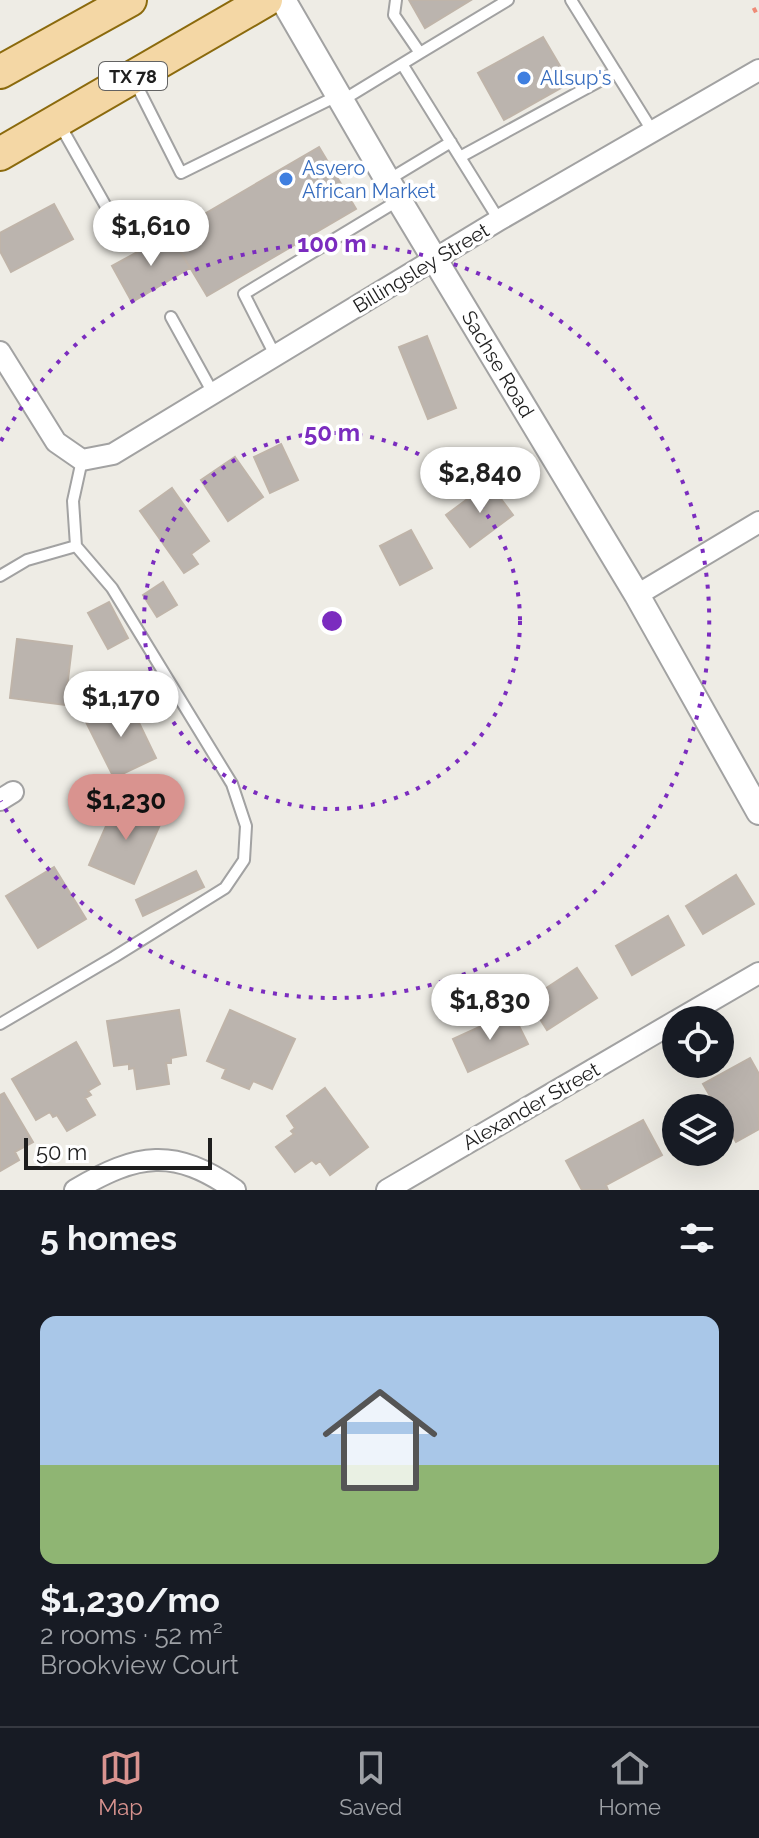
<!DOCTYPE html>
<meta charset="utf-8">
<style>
:root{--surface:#171b24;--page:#242831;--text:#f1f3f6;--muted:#9ea1a6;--line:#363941;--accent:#d9938f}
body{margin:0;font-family:Raleway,sans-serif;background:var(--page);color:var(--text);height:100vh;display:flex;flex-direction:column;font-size:30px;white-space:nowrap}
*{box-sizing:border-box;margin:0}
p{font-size:26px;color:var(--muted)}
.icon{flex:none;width:44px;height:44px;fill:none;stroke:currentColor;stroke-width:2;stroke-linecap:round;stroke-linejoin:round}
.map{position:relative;height:1190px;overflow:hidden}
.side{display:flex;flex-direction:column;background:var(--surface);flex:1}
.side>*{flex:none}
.fabs{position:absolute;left:662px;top:1006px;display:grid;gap:16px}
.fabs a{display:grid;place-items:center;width:72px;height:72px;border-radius:50%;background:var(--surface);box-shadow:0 8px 32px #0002;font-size:40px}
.scale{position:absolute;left:24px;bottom:20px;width:188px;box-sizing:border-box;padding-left:8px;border:4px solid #1e1e1e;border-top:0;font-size:22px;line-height:28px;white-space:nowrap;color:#1e1e1e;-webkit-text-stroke:6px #fff;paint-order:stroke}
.price{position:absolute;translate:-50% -68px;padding:0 18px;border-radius:28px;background:#fff;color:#222;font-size:26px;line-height:52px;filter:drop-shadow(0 2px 4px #0008)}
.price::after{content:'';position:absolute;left:50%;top:48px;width:24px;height:18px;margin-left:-12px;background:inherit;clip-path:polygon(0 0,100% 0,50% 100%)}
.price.on{background:var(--accent);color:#111}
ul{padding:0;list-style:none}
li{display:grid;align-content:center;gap:16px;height:424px;padding:0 40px}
li span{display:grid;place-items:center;height:248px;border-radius:16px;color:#555}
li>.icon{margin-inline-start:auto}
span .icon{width:144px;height:144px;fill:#fffc;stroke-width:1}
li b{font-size:34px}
h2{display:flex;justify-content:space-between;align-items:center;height:96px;padding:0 40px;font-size:34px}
.tabs{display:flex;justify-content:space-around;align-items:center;height:112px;border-top:2px solid var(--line);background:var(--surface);font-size:22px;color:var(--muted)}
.tabs a{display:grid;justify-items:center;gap:4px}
.tabs .on{color:var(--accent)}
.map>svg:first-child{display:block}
.building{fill:#bbb4ae;stroke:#bfb4a9;stroke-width:2}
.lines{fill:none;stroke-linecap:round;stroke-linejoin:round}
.service-casing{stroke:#a2a2a2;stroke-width:14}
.minor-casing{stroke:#a2a2a2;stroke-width:24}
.tertiary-casing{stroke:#a2a2a2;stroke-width:28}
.primary-casing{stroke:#8b6a0d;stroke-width:36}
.path{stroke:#ee8b77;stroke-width:5;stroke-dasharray:4 4;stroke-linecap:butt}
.service{stroke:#fff;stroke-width:10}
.minor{stroke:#fff;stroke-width:20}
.tertiary{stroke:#fff;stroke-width:24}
.primary{stroke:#f4d7a5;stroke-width:32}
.ring{fill:none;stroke:#7b2cbf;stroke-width:4;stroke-dasharray:4 8}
.shop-dot{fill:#3f7fe0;stroke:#fff;stroke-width:3}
.labels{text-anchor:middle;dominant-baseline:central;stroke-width:7;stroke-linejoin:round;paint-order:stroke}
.shield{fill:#fff;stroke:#626262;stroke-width:2}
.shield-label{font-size:18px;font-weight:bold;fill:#1e1e1e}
.shop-label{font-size:20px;fill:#366cbe;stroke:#fff;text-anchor:start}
.street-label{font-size:20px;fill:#1e1e1e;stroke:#fff}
.centre{fill:#7b2cbf;stroke:#fff;stroke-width:4}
.ring-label{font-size:24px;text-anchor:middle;font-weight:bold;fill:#7b2cbf;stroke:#fff;stroke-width:7;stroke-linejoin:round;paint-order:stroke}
</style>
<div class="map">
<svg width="759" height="1190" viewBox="0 0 759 1190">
<rect width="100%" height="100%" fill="#eeece5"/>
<!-- building -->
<path class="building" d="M 409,0 L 471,0 L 425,28 Z
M 543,37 L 570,83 L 504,120 L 478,73 Z
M 319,147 L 356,209 L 207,296 L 170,234 Z
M 54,204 L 73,239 L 11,272 L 0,251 L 0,233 Z
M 170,234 L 190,268 L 132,302 L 112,266 Z
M 427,336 L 456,408 L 428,419 L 399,347 Z
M 281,444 L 298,480 L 270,493 L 254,457 Z
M 235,457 L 263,497 L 228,521 L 201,480 Z
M 489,483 L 513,515 L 470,547 L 446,515 Z
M 172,488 L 209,541 L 191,554 L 198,564 L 184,573 L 140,511 Z
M 411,530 L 432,568 L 400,585 L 380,546 Z
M 163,582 L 177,605 L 157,617 L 143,595 Z
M 109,602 L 128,638 L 108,649 L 88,613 Z
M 17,639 L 72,646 L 65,705 L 10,698 Z
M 128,700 L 156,758 L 114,778 L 85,720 Z
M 117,801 L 162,820 L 134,884 L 89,865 Z
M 54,867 L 86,919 L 38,948 L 6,896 Z
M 196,871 L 204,887 L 143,916 L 136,900 Z
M 736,875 L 754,904 L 703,934 L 686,906 Z
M 668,916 L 684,945 L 632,975 L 616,946 Z
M 577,968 L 597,998 L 547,1030 L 528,1000 Z
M 179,1010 L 186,1055 L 171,1058 L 171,1063 L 166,1063 L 169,1084 L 137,1089 L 134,1068 L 129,1069 L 129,1064 L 114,1066 L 107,1021 Z
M 230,1010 L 295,1039 L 272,1089 L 253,1081 L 249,1089 L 222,1078 L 226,1069 L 207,1061 Z
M 512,1012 L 528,1044 L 468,1072 L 453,1039 Z
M 76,1042 L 100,1084 L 88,1091 L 91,1095 L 85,1098 L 95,1115 L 67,1131 L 57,1115 L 53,1117 L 50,1112 L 36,1120 L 12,1079 Z
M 750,1058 L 759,1074 L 759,1129 L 736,1142 L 720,1114 L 720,1108 L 717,1108 L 703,1084 Z
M 325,1088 L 368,1147 L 330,1175 L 320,1161 L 316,1164 L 312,1160 L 295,1172 L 276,1147 L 294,1134 L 291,1131 L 295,1128 L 287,1116 Z
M 4,1093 L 33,1142 L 15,1152 L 19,1160 L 0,1171 L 0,1095 Z
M 643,1120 L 662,1155 L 606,1185 L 608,1190 L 582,1190 L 566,1161 Z"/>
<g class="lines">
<defs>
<path id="service" d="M 396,0 L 394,15 L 420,53 L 508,0
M 571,0 L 653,132
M 402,64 L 499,220
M 135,82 L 181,173 L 337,96
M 343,100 L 420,53
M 60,125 L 108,210
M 460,157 L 616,72
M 388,180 L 451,142
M 171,317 L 213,393
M 275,355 L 244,294 L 399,200
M 76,546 L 73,501 L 82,460
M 0,576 L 27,560 L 76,546 L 112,588 L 232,784 L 246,826 L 244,860 L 225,888 L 114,957 L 0,1024"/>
<path id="minor" d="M 0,352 L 56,442 L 82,460 L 113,454 L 499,220 L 759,70
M 637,595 L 759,522
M 0,800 L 13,792
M 678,1020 L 759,973
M 75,1190 C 138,1153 174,1147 235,1190
M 387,1190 L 676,1021"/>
<path id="tertiary" d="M 283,0 L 399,200 L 637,595 L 759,812"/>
<path id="primary" d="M 0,72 L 130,0
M 0,154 L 266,0"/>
</defs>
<!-- service casing -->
<use href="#service" class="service-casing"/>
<!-- minor casing -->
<use href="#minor" class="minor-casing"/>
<!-- tertiary casing -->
<use href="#tertiary" class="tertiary-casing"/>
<!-- primary casing -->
<use href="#primary" class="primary-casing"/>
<!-- path -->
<path class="path" d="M 753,11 L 759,8"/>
<!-- service -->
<use href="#service" class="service"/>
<!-- minor -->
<use href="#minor" class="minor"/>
<!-- tertiary -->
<use href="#tertiary" class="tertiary"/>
<!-- primary -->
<use href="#primary" class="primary"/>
</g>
<!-- distance rings -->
<g class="ring">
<circle cx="332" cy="621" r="188"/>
<path d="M1 441A377 377 0 1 1 1 801"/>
</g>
<!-- markers -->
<g class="shop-dot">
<circle cx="524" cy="78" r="8"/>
<circle cx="286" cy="179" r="8"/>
</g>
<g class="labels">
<!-- shield labels -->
<rect class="shield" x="99" y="62" width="68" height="28" rx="6"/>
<g class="shield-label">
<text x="133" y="76">TX 78</text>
</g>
<!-- shop labels -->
<g class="shop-label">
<text x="540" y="78">Allsup's</text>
<text x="302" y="168">Asvero<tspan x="302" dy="23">African Market</tspan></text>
</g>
<!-- street labels -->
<g class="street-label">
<text transform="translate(421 268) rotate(-31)">Billingsley Street</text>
<text transform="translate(498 364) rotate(59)">Sachse Road</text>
<text transform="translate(531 1106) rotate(-30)">Alexander Street</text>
</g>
</g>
<circle cx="332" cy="621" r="12" class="centre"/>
<g class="ring-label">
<text x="332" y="252">100 m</text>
<text x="332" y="441">50 m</text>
</g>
</svg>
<div class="fabs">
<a><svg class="icon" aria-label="locate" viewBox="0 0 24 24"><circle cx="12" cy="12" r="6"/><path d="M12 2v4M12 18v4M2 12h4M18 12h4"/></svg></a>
<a><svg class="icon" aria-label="layers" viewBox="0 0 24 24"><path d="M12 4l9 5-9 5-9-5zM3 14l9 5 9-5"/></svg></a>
</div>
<div class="scale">50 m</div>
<b class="price" style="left:151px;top:268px">$1,610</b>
<b class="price" style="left:480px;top:515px">$2,840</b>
<b class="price" style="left:121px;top:739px">$1,170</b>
<b class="price on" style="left:126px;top:842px">$1,230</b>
<b class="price" style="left:490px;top:1042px">$1,830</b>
</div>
<section class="side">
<h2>5 homes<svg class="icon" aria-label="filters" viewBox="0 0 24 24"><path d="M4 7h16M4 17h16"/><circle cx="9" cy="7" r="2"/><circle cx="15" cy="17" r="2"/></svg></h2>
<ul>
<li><span style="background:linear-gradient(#a9c7e8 60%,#8fb573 0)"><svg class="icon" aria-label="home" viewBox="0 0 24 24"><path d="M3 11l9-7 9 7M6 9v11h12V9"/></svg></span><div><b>$1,230/mo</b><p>2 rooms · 52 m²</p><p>Brookview Court</p></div></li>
</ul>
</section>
<nav class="tabs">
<a class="on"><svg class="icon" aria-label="map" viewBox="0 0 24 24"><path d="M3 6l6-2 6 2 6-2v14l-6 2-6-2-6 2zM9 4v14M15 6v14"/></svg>Map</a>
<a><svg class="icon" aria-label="saved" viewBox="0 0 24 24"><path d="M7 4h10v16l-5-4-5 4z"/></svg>Saved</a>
<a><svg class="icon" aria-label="home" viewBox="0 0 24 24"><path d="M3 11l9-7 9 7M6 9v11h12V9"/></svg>Home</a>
</nav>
